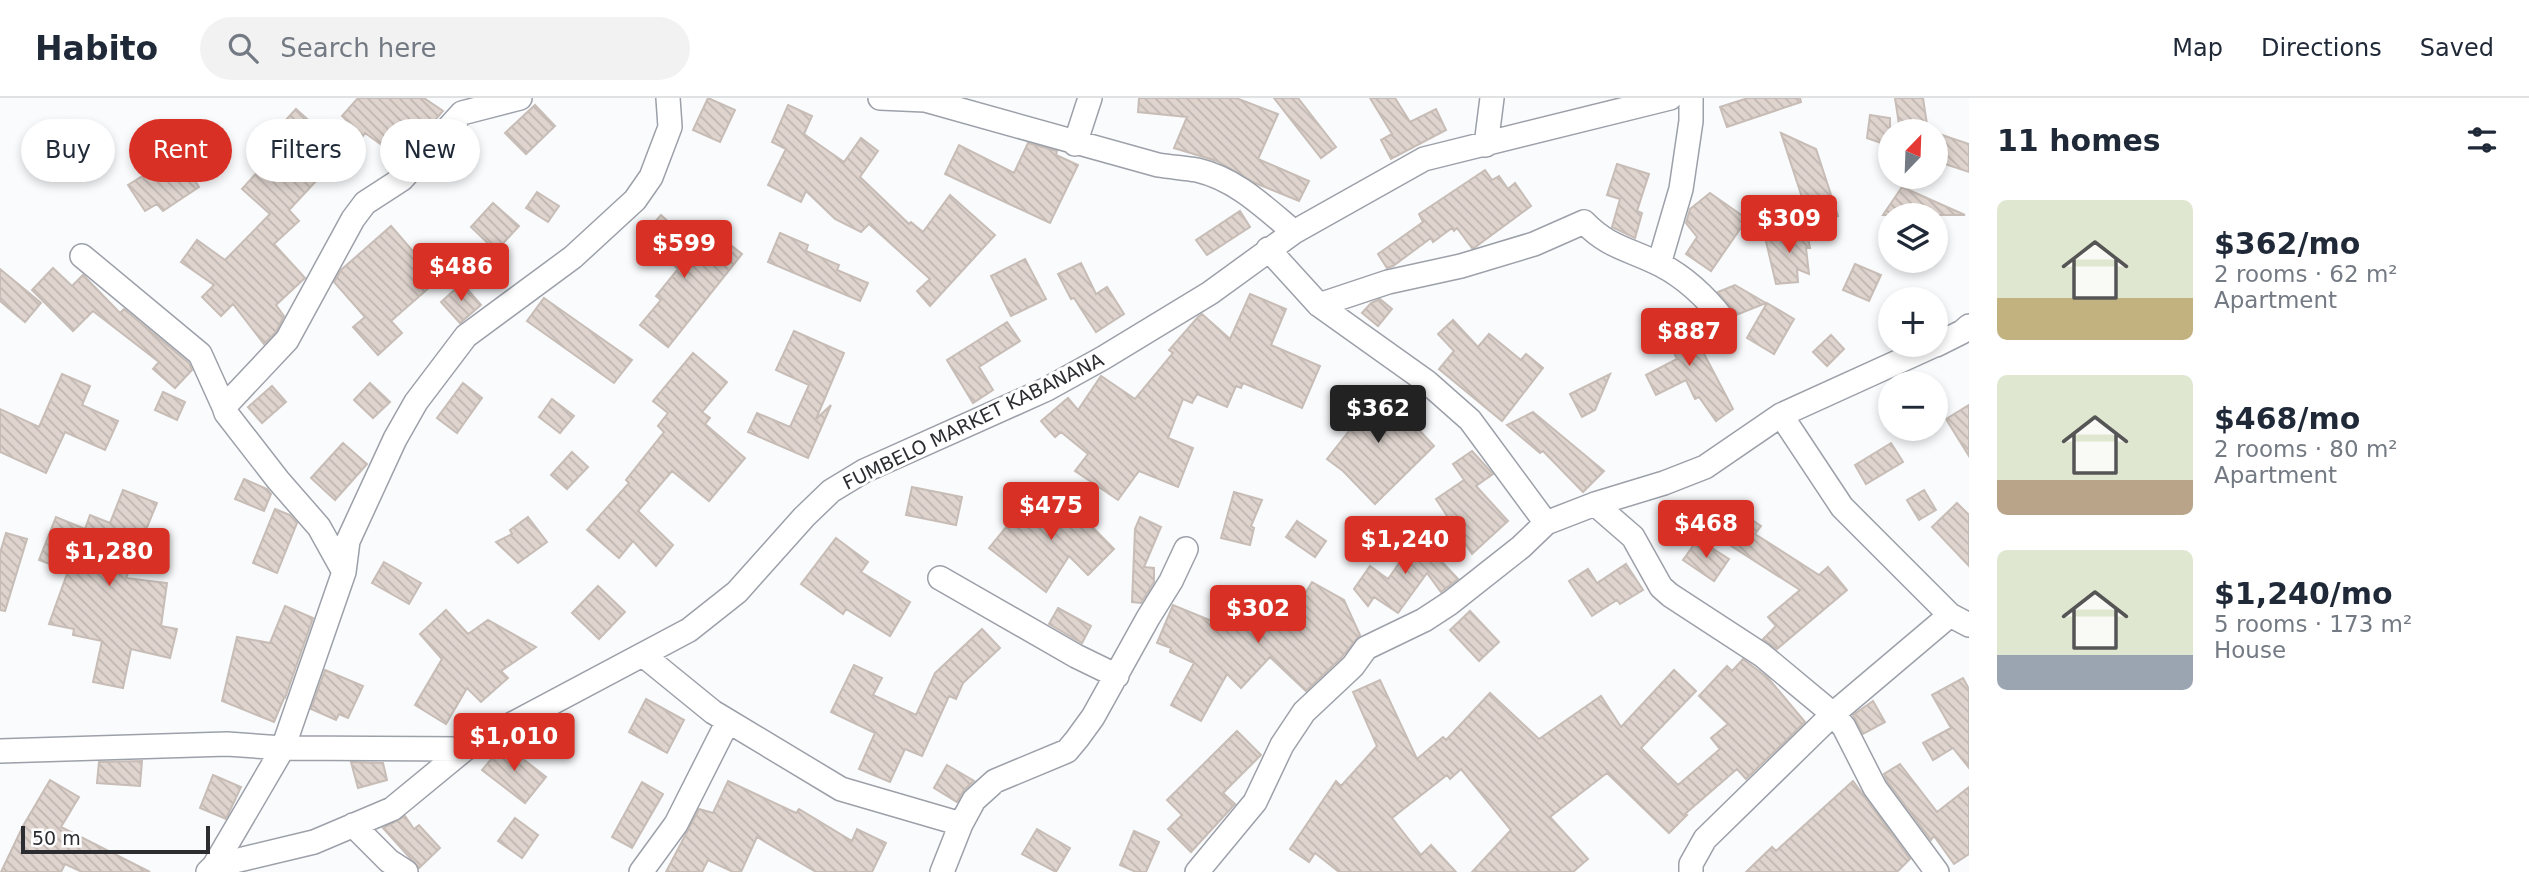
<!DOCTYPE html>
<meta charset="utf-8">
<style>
:root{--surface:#fff;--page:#f2f2f3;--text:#1f2937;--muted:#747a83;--line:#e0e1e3;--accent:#d93025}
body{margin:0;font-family:"DejaVu Sans",sans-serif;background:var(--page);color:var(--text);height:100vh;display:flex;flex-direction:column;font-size:26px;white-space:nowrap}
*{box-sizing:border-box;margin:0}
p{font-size:23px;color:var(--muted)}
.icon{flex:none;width:38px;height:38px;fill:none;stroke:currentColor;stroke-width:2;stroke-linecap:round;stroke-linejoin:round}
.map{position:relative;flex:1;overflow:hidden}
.details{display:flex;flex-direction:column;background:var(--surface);width:560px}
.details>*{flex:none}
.hud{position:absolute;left:21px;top:21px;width:665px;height:63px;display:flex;gap:14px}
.needle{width:46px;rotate:23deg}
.controls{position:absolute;left:1878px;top:21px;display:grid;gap:14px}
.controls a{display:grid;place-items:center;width:70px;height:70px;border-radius:50%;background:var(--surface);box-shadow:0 4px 10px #0003;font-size:35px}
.scale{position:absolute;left:21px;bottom:18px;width:189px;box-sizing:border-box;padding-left:7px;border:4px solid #2c2d31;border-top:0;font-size:19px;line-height:24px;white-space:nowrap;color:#2c2d31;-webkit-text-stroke:5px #fff;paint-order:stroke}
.price{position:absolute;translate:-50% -60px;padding:0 16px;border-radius:7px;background:var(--accent);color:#fff;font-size:23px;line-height:46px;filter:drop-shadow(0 2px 4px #0008)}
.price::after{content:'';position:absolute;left:50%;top:42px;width:21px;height:16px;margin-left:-10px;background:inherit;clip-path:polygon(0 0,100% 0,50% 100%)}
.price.selected{background:#222;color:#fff}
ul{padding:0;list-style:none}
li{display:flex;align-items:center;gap:21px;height:175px;padding:0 28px}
li span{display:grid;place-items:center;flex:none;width:196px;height:140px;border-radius:10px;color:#555}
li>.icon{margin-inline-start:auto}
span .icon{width:84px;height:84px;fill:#fffc;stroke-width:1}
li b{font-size:30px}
h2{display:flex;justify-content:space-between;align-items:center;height:84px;padding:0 28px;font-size:30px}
.pill{padding:0 24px;border-radius:32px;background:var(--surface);box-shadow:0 4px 10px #0003;font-size:24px;line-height:63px}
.pill.selected{background:var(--accent);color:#fff}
header{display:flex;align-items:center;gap:42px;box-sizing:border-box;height:98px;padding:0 35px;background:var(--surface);border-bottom:2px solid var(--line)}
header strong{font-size:33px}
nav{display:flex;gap:38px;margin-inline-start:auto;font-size:24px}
.search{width:490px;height:63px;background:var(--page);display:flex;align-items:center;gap:18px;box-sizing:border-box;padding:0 24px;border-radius:38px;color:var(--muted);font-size:26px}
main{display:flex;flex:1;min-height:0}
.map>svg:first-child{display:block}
.building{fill:url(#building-back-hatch);stroke:#c7bdb6;stroke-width:2}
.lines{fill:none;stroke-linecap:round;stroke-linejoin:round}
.minor-casing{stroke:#9ca0a9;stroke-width:26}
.minor{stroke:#fff;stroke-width:23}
.labels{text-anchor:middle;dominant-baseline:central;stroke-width:6;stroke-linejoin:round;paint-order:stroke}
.street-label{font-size:19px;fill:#2c2d31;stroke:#fff}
</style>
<header>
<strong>Habito</strong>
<div class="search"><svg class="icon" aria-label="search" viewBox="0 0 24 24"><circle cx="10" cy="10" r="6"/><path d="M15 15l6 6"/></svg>Search here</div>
<nav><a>Map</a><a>Directions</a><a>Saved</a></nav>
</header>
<main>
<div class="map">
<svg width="1969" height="774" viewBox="0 0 1969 774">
<defs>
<pattern id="building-back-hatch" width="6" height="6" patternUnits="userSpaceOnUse" patternTransform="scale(1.75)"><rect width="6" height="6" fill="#dfd4ce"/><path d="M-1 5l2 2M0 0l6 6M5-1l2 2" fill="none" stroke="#c0b6b1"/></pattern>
</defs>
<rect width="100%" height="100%" fill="#fafbfd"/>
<!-- building -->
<path class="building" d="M 358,0 L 424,0 L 443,13 L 401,61 L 365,35 L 363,38 L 342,18 Z
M 708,0 L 735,12 L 720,44 L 693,32 Z
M 1139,0 L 1236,0 L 1278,16 L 1258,61 L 1309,83 L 1299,103 L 1255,85 L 1217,63 L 1174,50 L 1187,19 L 1138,14 Z
M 1274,0 L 1298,0 L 1336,49 L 1321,60 Z
M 1370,0 L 1395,0 L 1410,24 L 1436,11 L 1446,32 L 1391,61 L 1381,42 L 1392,36 Z
M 1748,0 L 1800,0 L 1801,4 L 1727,29 L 1720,9 Z
M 1895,0 L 1923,0 L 1928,33 L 1900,33 Z
M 535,7 L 555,28 L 526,56 L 505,35 Z
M 788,7 L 812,18 L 804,36 L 844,64 L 861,40 L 878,53 L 860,79 L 909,126 L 911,124 L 923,134 L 950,97 L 995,137 L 930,208 L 917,193 L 930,181 L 869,126 L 861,134 L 835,121 L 806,93 L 801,104 L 768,87 L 786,51 L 772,44 Z
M 296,11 L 334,45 L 323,57 L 332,66 L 289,112 L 299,123 L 274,146 L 305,180 L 276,207 L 284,218 L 276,234 L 264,246 L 233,206 L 221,218 L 202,199 L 214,187 L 181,164 L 197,142 L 225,162 L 270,116 L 242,91 L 271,59 L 261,49 Z
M 1870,17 L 1890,20 L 1890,48 L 1867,40 Z
M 1781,35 L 1816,51 L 1838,118 L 1811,127 Z
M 1936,35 L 1969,46 L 1969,74 L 1936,63 Z
M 1028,45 L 1057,53 L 1056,57 L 1078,67 L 1050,125 L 945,76 L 959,47 L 1014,75 Z
M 182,63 L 199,89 L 163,113 L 157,106 L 145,113 L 128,87 L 157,69 L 161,76 Z
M 1617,66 L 1649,76 L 1637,113 L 1642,115 L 1635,140 L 1612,129 L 1620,101 L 1607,97 Z
M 1485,72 L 1492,82 L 1499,78 L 1508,91 L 1515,85 L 1531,108 L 1474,150 L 1472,150 L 1457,130 L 1454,133 L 1452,130 L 1433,144 L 1431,140 L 1393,168 L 1387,170 L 1378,156 L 1423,124 L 1419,116 Z
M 1902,89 L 1965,117 L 1883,117 Z
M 537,94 L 559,108 L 548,124 L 526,110 Z
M 1710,95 L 1747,121 L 1711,173 L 1686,156 L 1697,139 L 1686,125 L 1690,111 Z
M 493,105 L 519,128 L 496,153 L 471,129 Z
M 1240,113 L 1250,129 L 1207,157 L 1196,142 Z
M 661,117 L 709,161 L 724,142 L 742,156 L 668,249 L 640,227 L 661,202 L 656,198 L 678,171 L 646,141 L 653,126 Z
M 391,128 L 438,182 L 391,223 L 402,235 L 378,257 L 353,229 L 365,219 L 334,184 L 341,172 Z
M 1806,130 L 1810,150 L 1806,150 L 1809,176 L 1797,171 L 1798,184 L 1776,186 L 1765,139 Z
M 780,135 L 808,147 L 806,153 L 839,167 L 837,172 L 868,185 L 860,203 L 768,164 Z
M 1025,161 L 1046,201 L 1011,218 L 991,178 Z
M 1081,165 L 1096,196 L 1107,189 L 1124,216 L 1096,234 L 1074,200 L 1071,201 L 1058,176 Z
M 1855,166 L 1881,177 L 1869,203 L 1843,192 Z
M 53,170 L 72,188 L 83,177 L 120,215 L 124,211 L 189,265 L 192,272 L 175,290 L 153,271 L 159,264 L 93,213 L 73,233 L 32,192 Z
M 0,171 L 41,205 L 25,224 L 0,203 Z
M 462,185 L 481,207 L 460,225 L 441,204 Z
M 1735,187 L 1766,205 L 1736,217 L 1718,194 Z
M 1250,196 L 1286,211 L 1271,247 L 1320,268 L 1302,310 L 1243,285 L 1241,290 L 1236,288 L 1227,309 L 1197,296 L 1192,305 L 1183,301 L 1168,340 L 1193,350 L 1178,389 L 1139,373 L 1118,402 L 1075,373 L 1088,356 L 1061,334 L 1055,339 L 1041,323 L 1068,300 L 1078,312 L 1101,278 L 1135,301 L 1173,255 L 1169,252 L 1198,219 L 1202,216 L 1230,241 Z
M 544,200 L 632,262 L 614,285 L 527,223 Z
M 1380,201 L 1392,211 L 1378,228 L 1362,215 L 1371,205 Z
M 1767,205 L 1794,221 L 1774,256 L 1747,240 Z
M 1681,212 L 1733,311 L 1716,323 L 1699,299 L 1695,301 L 1686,282 L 1656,297 L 1646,277 L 1677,261 L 1658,224 Z
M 1453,222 L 1478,249 L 1489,236 L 1521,262 L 1526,256 L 1543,270 L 1502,323 L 1439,271 L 1454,253 L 1438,236 Z
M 1007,224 L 1020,243 L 979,269 L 993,292 L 973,305 L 947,262 Z
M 794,233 L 844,255 L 816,321 L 831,307 L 808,360 L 748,334 L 757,315 L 790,329 L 809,287 L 776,272 Z
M 1831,237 L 1844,251 L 1827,268 L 1813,254 Z
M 693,255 L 727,284 L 702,314 L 710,320 L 705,326 L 745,360 L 709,403 L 672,373 L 638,413 L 673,447 L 656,468 L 633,443 L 619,460 L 587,432 L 629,385 L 626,382 L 664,334 L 658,328 L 668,315 L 653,303 Z
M 62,276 L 90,288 L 82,307 L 118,323 L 105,352 L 65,334 L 46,375 L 0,354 L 0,311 L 39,329 Z
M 1610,276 L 1595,312 L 1582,319 L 1570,296 Z
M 370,285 L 390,304 L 373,320 L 354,302 Z
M 463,285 L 482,300 L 457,335 L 437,320 Z
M 272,288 L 286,304 L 262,325 L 248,309 Z
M 1367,288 L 1408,320 L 1434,348 L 1375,406 L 1343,373 L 1327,361 L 1349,333 L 1337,324 Z
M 163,294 L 185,304 L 177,322 L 155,312 Z
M 552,301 L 574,318 L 560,335 L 539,319 Z
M 1969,307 L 1969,358 L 1946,321 Z
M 1533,314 L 1604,373 L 1583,394 L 1543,353 L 1540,355 L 1507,327 Z
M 343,345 L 367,366 L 335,402 L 311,380 Z
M 1891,345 L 1903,364 L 1866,386 L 1855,367 Z
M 1472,353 L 1493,376 L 1476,388 L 1508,423 L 1472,456 L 1436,401 L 1464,382 L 1453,366 Z
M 572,354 L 588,369 L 567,391 L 551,377 Z
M 244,381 L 267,391 L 271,396 L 264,413 L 235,401 Z
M 912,389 L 962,399 L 956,427 L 906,417 Z
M 123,392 L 157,405 L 126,480 L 167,485 L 161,528 L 177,531 L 170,560 L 131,551 L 123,590 L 93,584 L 102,543 L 73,537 L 74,531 L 49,526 L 68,473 L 39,462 L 56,419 L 85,431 L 90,417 L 110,425 Z
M 1056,392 L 1114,451 L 1088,477 L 1069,458 L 1046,494 L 989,450 L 1007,428 L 1009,430 Z
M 1924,392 L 1936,412 L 1919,422 L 1907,402 Z
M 1234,394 L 1262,402 L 1251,428 L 1254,430 L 1250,447 L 1221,440 Z
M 1957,405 L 1969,417 L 1969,468 L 1932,429 Z
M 275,411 L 290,417 L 297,425 L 277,475 L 253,465 Z
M 1743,416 L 1761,428 L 1755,436 L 1819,477 L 1828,469 L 1847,492 L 1777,551 L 1763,541 L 1776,528 L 1768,519 L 1800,492 L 1725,444 Z
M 528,419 L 547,444 L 518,465 L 496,444 L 512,436 L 510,432 Z
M 1140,419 L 1161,429 L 1144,469 L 1154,470 L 1154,484 L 1141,505 L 1132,504 L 1135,431 Z
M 1297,423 L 1326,443 L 1315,459 L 1286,439 Z
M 1413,433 L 1458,481 L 1441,494 L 1427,475 L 1398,515 L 1374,499 L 1368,508 L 1354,491 L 1370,468 L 1388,481 L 1409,451 L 1402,442 Z
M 6,435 L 27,441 L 5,513 L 0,512 L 0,455 Z
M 836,440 L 868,464 L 861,474 L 910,504 L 890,538 L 846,511 L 843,516 L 801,486 Z
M 1698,441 L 1729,461 L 1714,483 L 1683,462 Z
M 384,464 L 421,485 L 409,506 L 372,485 Z
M 1626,466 L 1643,492 L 1620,506 L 1617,502 L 1592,518 L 1569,483 L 1588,471 L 1597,485 Z
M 1312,484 L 1344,502 L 1360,537 L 1342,559 L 1306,593 L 1270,559 L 1241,590 L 1227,576 L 1201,623 L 1171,607 L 1194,565 L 1170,554 L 1171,550 L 1157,545 L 1173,507 L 1224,528 L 1242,501 L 1290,521 Z
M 598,488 L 625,514 L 599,541 L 572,515 Z
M 285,508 L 313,520 L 285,600 L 284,600 L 274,624 L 222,603 L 237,539 L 270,545 Z
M 1058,510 L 1091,528 L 1082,545 L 1049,526 Z
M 446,512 L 468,536 L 488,522 L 536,549 L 501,573 L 508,580 L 481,604 L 467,590 L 446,626 L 415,607 L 442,561 L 420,536 Z
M 1470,513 L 1499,544 L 1479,563 L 1450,532 Z
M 982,531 L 1000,550 L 963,585 L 956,601 L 949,598 L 922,658 L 905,651 L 890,684 L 859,671 L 875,635 L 831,614 L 854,567 L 882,580 L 873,597 L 916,617 L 935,575 Z
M 1743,561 L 1768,580 L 1805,624 L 1746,681 L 1737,671 L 1685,716 L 1687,717 L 1669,735 L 1607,675 L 1550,719 L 1588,761 L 1573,774 L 1472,774 L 1511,732 L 1461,671 L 1450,681 L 1447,677 L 1392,720 L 1421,757 L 1431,747 L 1456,774 L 1339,774 L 1315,755 L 1309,764 L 1290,751 L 1336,683 L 1341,688 L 1377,648 L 1353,594 L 1380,582 L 1417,661 L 1443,639 L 1446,642 L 1490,595 L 1539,641 L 1601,598 L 1621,629 L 1674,572 L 1696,593 L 1641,650 L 1678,687 L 1720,651 L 1711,640 L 1728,626 L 1699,598 L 1727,568 L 1732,573 Z
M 325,572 L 363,588 L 348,620 L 339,616 L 336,622 L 311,611 Z
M 1963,580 L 1969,591 L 1969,670 L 1953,650 L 1933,662 L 1923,645 L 1951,630 L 1932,597 Z
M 646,601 L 684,622 L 667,655 L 629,634 Z
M 1873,603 L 1885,624 L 1863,636 L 1853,617 Z
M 1237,633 L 1261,657 L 1223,695 L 1235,706 L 1191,754 L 1168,731 L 1182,717 L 1167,702 Z
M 504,646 L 546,679 L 525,705 L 482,672 Z
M 142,663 L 140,688 L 97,685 L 99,664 Z
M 351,664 L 383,665 L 387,682 L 358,690 Z
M 1900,666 L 1937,714 L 1969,689 L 1969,756 L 1954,766 L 1934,738 L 1931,742 L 1887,683 L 1884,676 Z
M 947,667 L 974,683 L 964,692 L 957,704 L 934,690 Z
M 213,677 L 241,689 L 226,721 L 200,710 Z
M 50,682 L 79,699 L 61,729 L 150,774 L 82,774 L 65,766 L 61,774 L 1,774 L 23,728 Z
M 728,683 L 796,715 L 799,711 L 852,743 L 857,731 L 886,745 L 872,774 L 816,774 L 757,739 L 741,774 L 733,774 L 708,762 L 702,774 L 666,774 L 699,711 L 713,715 Z
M 1853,683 L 1910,761 L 1897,774 L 1746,774 L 1772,749 L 1776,753 Z
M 642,684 L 663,696 L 632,750 L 612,739 Z
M 405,718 L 414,731 L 419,727 L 440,750 L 419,770 L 383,730 Z
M 515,720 L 538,737 L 522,760 L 498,743 Z
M 1037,731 L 1070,750 L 1056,774 L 1022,756 Z
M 1134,733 L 1159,744 L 1146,774 L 1136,774 L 1120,767 Z"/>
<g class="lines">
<defs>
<path id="minor" d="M 880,0 L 925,2 L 1158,67 C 1171,69 1184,70 1197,72 C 1236,81 1264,109 1294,134
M 1075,46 L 1090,0
M 1486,47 L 1492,0
M 1268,151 L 1319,207 L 1427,284 L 1470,322 L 1546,425
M 82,158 L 200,256 L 224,309
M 1659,166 L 1681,91 L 1691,23 L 1691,0
M 1319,207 L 1388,184 L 1461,168 L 1534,146 L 1584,124 C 1609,150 1630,151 1661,167 C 1686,180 1705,198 1723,221
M 1936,247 L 1962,234 L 1969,228
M 1781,317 L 1842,409 L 1950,517 L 1969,527
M 1595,406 L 1633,439 L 1661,489 L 1670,497 L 1762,557 L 1833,616 L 1844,629 L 1875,690 L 1937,774
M 344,474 L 319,429 L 278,382 L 226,315 L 224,309 L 287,242 L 353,121 L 365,105 L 402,81 L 462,15 L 520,0
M 940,480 L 1076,558 L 1117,578
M 643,557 L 713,614 L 841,691 L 961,726
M 0,653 L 227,646 L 283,650 L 465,651
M 353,727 L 389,763 L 406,774
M 214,768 L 283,650 L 344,474 L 348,443 L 395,341 L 416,304 L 466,238 L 573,159 L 635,102 L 651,79 L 670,29 L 668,0
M 208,774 L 214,768 L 314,744 L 392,711 L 465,651 L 689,532 L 737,494 L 804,419 L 831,393 L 864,373 L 1047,291 L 1103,260 L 1210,195 L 1294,134 L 1424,61 L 1670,0
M 641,774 L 676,726 L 728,623
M 942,774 L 961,726 L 974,702 L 995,683 L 1067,653 L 1077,641 L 1093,619 L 1148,520 L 1171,483 L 1186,451
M 1197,774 L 1255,704 L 1282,647 L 1304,614 L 1353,568 L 1366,550 L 1424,522 L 1450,505 L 1521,449 L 1546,425 L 1595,406 L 1664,385 L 1705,369 L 1781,317 L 1935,247
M 1691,774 L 1691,766 L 1705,741 L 1833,616 L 1950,517"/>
</defs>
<!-- minor casing -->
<use href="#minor" class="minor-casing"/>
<!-- minor -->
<use href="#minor" class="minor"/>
</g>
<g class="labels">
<!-- street labels -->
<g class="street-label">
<text transform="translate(973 323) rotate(-26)">FUMBELO MARKET KABANANA</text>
</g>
</g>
</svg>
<div class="controls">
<a><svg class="needle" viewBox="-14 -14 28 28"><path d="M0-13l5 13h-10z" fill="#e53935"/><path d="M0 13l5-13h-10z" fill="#747a83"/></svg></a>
<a><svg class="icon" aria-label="layers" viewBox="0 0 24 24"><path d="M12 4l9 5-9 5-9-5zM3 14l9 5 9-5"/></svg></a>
<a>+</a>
<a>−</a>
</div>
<div class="scale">50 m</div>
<b class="price" style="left:1789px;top:157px">$309</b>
<b class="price" style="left:684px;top:182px">$599</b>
<b class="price" style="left:461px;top:205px">$486</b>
<b class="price" style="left:1689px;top:270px">$887</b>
<b class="price selected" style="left:1378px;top:347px">$362</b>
<b class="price" style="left:1051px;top:444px">$475</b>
<b class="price" style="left:1706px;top:462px">$468</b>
<b class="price" style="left:1405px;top:478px">$1,240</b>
<b class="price" style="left:109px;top:490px">$1,280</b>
<b class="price" style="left:1258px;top:547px">$302</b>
<b class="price" style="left:514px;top:675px">$1,010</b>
<div class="hud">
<a class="pill">Buy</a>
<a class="pill selected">Rent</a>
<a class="pill">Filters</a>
<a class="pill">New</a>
</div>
</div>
<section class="details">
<h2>11 homes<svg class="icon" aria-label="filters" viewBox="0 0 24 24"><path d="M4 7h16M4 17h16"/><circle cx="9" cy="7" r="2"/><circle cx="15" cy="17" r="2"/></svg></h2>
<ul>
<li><span style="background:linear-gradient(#dfe7d0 70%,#c2b280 0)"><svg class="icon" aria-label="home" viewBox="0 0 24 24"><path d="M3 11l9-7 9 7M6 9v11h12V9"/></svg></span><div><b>$362/mo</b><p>2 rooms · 62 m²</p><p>Apartment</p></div></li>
<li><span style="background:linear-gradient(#dfe7d0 75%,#b9a48a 0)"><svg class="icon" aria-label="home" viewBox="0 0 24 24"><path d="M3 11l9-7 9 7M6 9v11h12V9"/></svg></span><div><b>$468/mo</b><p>2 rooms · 80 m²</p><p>Apartment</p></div></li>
<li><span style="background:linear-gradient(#dfe7d0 75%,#9aa5b1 0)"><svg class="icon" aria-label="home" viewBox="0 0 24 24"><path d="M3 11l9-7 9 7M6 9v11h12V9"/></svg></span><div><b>$1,240/mo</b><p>5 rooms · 173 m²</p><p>House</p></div></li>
</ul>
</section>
</main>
